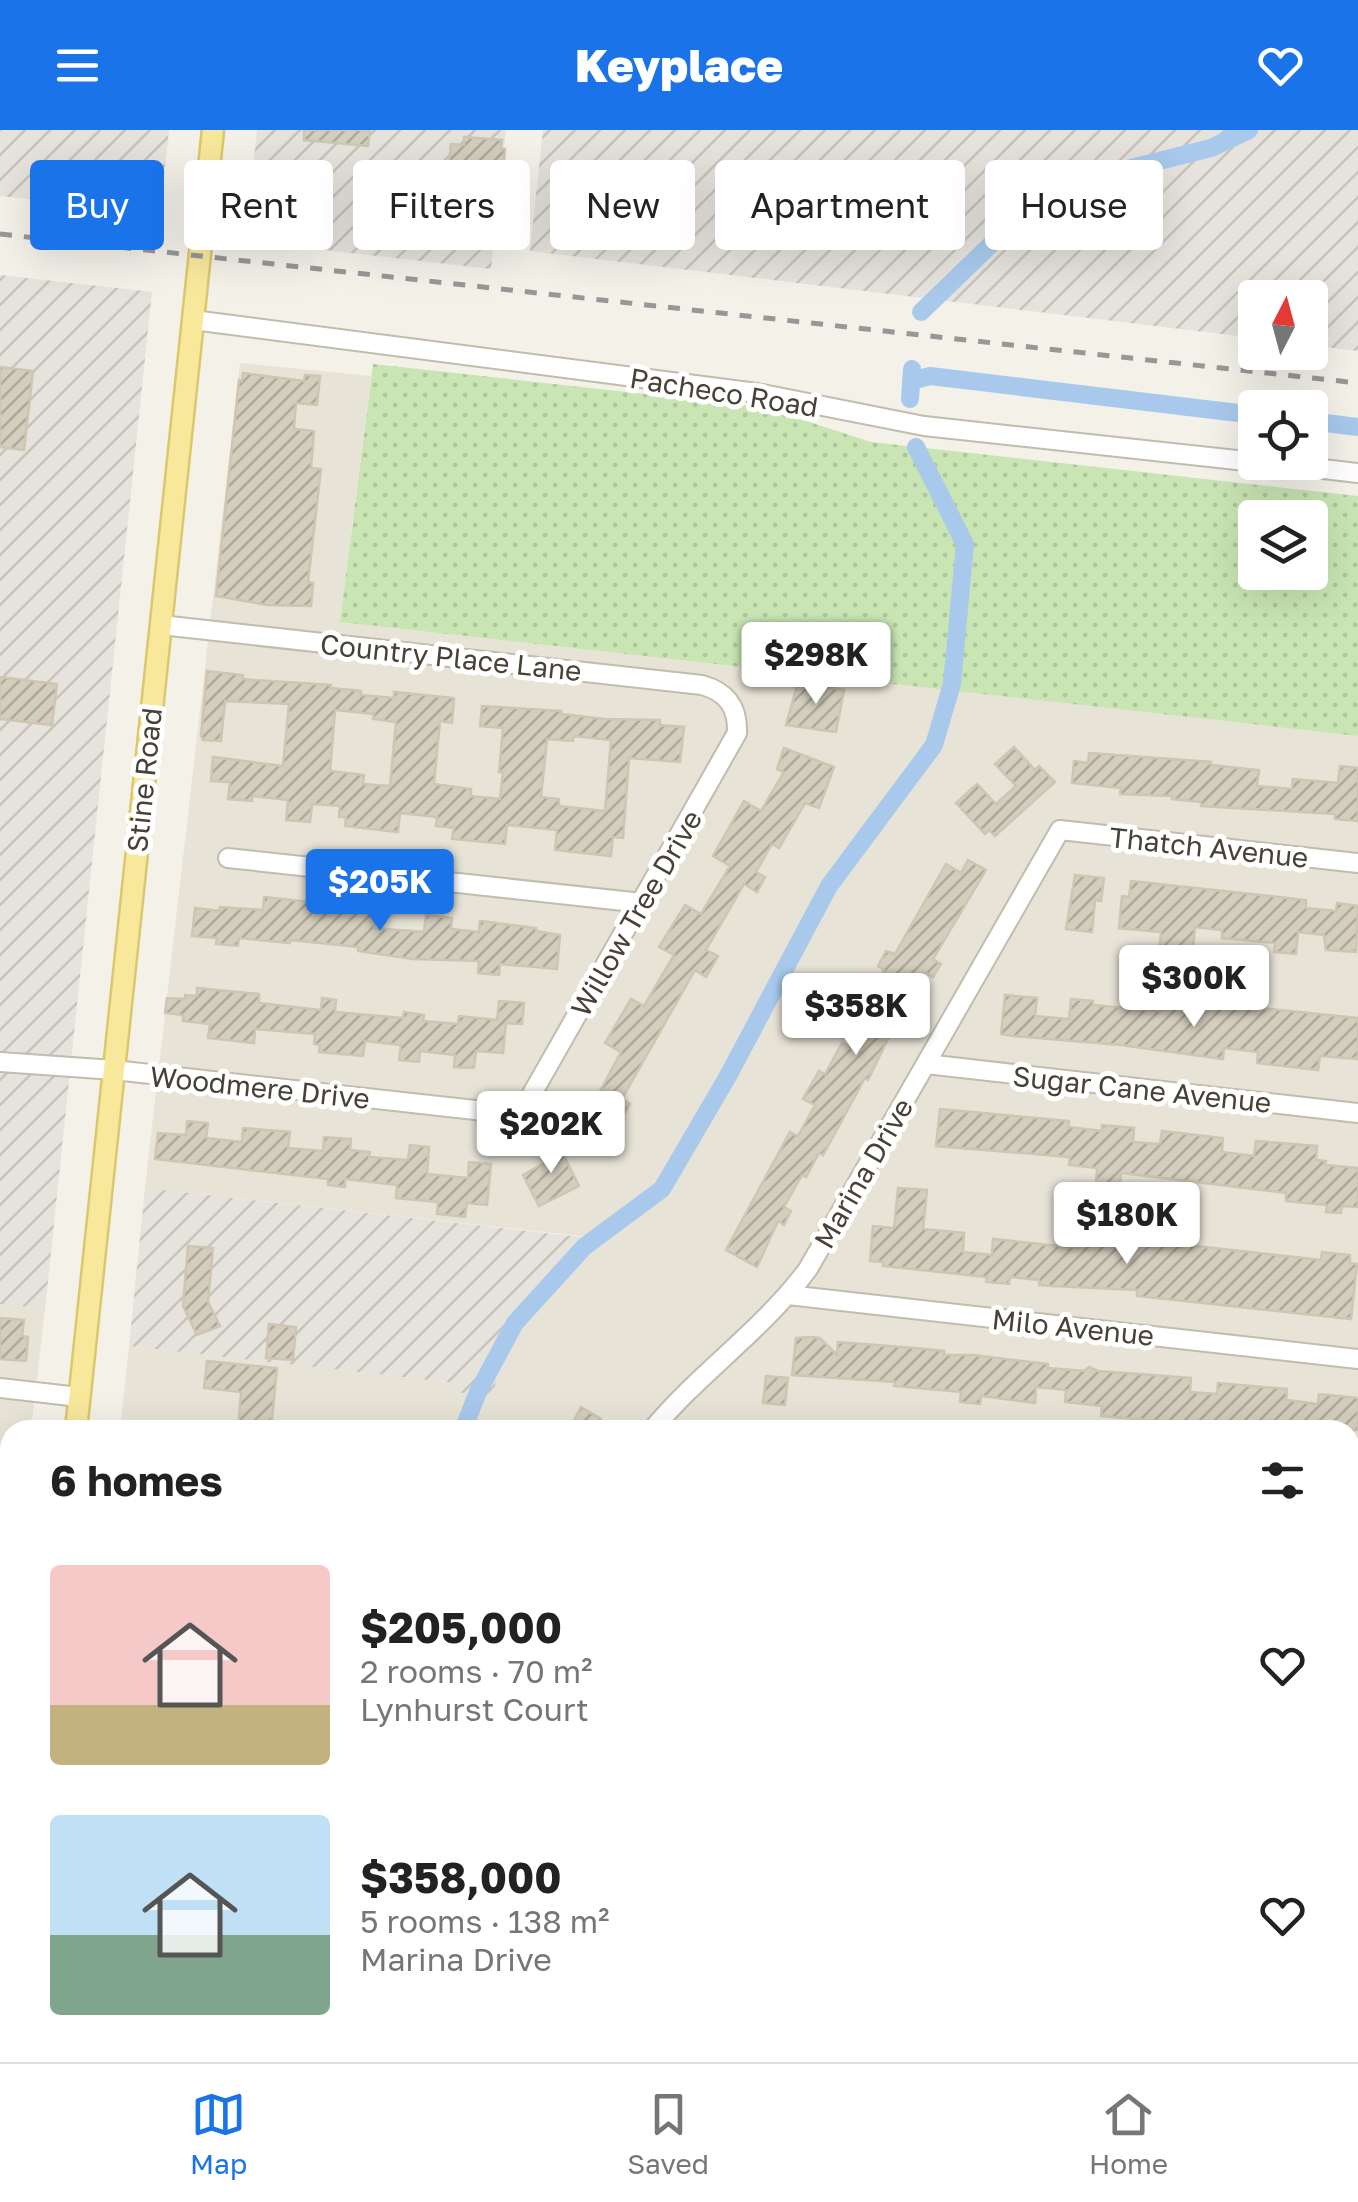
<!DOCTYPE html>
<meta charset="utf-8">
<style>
:root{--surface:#fff;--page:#f2f2f2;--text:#222;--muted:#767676;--line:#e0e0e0;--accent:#1a73e8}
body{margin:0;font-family:"Golos Text",sans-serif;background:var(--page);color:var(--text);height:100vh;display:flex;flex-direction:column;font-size:38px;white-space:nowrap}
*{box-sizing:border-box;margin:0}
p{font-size:32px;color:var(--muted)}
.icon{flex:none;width:55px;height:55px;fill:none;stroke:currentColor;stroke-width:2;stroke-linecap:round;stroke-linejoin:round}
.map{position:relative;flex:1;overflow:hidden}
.side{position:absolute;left:0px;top:1290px;width:1360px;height:642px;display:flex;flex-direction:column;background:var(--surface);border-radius:30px 30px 0 0;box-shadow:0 10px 40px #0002}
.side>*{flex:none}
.hud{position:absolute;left:30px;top:30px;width:1300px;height:90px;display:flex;gap:20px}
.needle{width:65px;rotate:6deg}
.tools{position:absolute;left:1238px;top:150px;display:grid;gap:20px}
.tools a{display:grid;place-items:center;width:90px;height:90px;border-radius:10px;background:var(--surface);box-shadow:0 10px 40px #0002;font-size:50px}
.price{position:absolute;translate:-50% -85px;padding:0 22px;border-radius:10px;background:#fff;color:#222;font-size:32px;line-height:65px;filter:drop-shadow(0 2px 5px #0008)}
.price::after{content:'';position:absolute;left:50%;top:60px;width:30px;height:22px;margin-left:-15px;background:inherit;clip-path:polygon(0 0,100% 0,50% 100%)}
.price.selected{background:var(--accent);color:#fff}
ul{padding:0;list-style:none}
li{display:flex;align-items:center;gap:30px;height:250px;padding:0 50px}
li span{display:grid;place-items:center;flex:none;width:280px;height:200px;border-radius:10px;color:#555}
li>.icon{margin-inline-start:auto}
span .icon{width:120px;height:120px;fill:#fffc;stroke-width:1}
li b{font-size:42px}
h2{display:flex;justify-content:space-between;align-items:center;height:120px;padding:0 50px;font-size:42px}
.tag{padding:0 35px;border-radius:10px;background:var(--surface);box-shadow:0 10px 40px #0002;font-size:35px;line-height:90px}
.tag.selected{background:var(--accent);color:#fff}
header{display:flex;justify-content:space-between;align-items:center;height:130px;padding:0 50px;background:var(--accent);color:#fff;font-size:45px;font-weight:800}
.dock{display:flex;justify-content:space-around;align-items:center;height:140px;border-top:2px solid var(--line);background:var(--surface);font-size:28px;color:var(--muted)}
.dock a{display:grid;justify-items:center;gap:5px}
.dock .selected{color:var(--accent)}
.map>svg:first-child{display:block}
.residential{fill:#e7e3d7}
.industrial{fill:url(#industrial-furrows)}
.grass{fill:url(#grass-dots);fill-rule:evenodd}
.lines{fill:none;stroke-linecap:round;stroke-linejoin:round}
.canal{stroke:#a8c9ec;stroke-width:18}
.building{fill:url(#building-hatch);stroke:#cec6b2;stroke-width:2.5;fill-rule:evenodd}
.minor-casing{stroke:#c1bcae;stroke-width:22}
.major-casing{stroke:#dcc76d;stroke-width:25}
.minor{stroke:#fff;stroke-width:18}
.major{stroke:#f8e89c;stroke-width:20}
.rail{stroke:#979797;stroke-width:5;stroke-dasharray:12 12;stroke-linecap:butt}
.labels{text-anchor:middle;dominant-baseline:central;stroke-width:10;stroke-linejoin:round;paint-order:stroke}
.street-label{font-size:28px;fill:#464237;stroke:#fff}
</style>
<header><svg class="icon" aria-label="menu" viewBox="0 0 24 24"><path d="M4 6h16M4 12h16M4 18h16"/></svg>Keyplace<svg class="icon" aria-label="heart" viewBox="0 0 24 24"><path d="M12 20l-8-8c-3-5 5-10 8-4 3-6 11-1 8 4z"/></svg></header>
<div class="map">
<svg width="1358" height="1932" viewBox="0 0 1358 1932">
<defs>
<pattern id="industrial-furrows" width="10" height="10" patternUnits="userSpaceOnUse" patternTransform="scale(2.5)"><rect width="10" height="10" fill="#e6e3dd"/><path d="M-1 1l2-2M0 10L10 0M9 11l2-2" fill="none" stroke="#c7c4be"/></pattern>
<pattern id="grass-dots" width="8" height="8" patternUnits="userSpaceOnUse" patternTransform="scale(2.5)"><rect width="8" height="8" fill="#c9e5b4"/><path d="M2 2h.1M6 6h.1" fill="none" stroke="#aec69b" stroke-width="1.8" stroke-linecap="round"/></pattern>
<pattern id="building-hatch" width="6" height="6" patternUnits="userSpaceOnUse" patternTransform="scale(2.5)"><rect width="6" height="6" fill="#d4cebe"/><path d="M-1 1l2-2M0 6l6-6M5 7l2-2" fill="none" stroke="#aea99b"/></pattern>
</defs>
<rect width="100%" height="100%" fill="#f3f1e8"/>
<!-- residential -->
<path class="residential" d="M 240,233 L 371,246 L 340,492 L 1358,606 L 1358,1932 L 53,1932 L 54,1922 L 1350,1922 L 1350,1300 L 120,1300 L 129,1216 L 456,1253 L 511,1213 L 528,1183 L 548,1159 L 598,1108 L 145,1058 Z
M 0,1174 L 45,1179 L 31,1300 L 10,1300 L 10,1494 L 0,1592 Z"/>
<!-- industrial -->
<path class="industrial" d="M 0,0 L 169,0 L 160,83 L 0,66 Z
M 257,0 L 506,0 L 491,139 L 245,111 Z
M 543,0 L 1358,0 L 1358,221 L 1310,215 L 1310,168 L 1255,168 L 1255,208 L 530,121 Z
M 0,145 L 152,162 L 45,1179 L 0,1174 Z
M 145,1058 L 599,1109 L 548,1159 L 528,1183 L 511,1213 L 491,1266 L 455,1262 L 455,1253 L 129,1216 Z"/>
<!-- grass -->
<path class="grass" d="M 373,234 L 763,277 L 871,312 L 1358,366 L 1358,606 L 340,492 ZM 1255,388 L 1310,388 L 1310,442 L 1255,442 Z"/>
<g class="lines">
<!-- canal -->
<path class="canal" d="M 921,182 L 1009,97 L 1091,48 L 1211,18 L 1249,0
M 911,251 L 930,246 L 1255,285
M 910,269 L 912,239
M 1310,291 L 1358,297
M 463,1300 L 478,1262 L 515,1193 L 584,1117 L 662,1059 L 728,946 L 829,756 L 934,615 L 952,554 L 965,414 L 916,317"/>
</g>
<!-- building -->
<path class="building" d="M 304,0 L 370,0 L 368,16 L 304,10 Z
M 464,7 L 502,10 L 501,19 L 505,19 L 497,101 L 443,95 L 451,14 L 464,15 Z
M 0,237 L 33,241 L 24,320 L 0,317 Z
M 243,243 L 304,251 L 305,245 L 320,246 L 317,275 L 296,273 L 294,299 L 314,301 L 311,338 L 321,339 L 308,452 L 313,453 L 311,476 L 267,475 L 216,466 L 239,250 L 242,251 Z
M 207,541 L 243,545 L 243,549 L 254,550 L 331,555 L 330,558 L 361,561 L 361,565 L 394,568 L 394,562 L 454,568 L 452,593 L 440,591 L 434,654 L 471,659 L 471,666 L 500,669 L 503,642 L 499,642 L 503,598 L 480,596 L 482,576 L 561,581 L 561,584 L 604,589 L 660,590 L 660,595 L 684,597 L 680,632 L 629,628 L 623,708 L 613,707 L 611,726 L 555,720 L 557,700 L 507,695 L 505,714 L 452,709 L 454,698 L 436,696 L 437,687 L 400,683 L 398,702 L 345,696 L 346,687 L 339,687 L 340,676 L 312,674 L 310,692 L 286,690 L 288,670 L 252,666 L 252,671 L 228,669 L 230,652 L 211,651 L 213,627 L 283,636 L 289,574 L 225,571 L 221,611 L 203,610 L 201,605 ZM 335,580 L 374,584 L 373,589 L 396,592 L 390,656 L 363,654 L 364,645 L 330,641 ZM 574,606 L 611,610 L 605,681 L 559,676 L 559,669 L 541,667 L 547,609 L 573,611 Z
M 0,547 L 57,554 L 52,595 L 0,589 Z
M 798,552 L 844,560 L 836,602 L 786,595 Z
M 1014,617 L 1035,640 L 1039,636 L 1055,652 L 995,706 L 989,700 L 985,704 L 956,673 L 977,654 L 996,674 L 1016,656 L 995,634 Z
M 784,618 L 834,637 L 819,678 L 805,673 L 779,718 L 772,714 L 756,742 L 765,747 L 757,762 L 744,754 L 706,820 L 718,826 L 706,847 L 695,840 L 622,969 L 630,974 L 607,1014 L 571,993 L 581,975 L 590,980 L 621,922 L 605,913 L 631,869 L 644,876 L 674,825 L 659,817 L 685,775 L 701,784 L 730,736 L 713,726 L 744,671 L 761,681 L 784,642 L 777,639 Z
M 1089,623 L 1211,632 L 1211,635 L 1259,640 L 1257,656 L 1292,659 L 1293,649 L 1338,653 L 1340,636 L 1358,638 L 1358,691 L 1335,689 L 1335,684 L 1201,676 L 1201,672 L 1172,669 L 1172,666 L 1120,664 L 1121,658 L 1072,653 L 1074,631 L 1088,633 Z
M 968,730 L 986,740 L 933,829 L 941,834 L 933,847 L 924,842 L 908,868 L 868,950 L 865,948 L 823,1025 L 819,1023 L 806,1047 L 802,1045 L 784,1077 L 791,1081 L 784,1095 L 778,1091 L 757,1137 L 726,1120 L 790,1002 L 798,1006 L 815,975 L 803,969 L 819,941 L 825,944 L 842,913 L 858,922 L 875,891 L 849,876 L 859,859 L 871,865 L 884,840 L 878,836 L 886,821 L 895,824 L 946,734 L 961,743 Z
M 1075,745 L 1104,748 L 1101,771 L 1095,770 L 1092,802 L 1066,799 Z
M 1131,751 L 1306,770 L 1306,778 L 1336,781 L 1337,773 L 1358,776 L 1356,822 L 1326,820 L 1324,805 L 1298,802 L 1296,824 L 1274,822 L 1275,813 L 1222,808 L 1222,800 L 1195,797 L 1191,838 L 1158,834 L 1161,802 L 1119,798 L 1122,766 L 1129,767 Z
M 264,767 L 376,779 L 374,798 L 424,802 L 426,785 L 452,788 L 451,799 L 479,802 L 480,791 L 536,798 L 536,801 L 560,805 L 557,839 L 500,834 L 499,845 L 478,843 L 479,831 L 412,829 L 358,821 L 358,817 L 290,810 L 290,813 L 239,808 L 238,816 L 216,814 L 217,808 L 192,806 L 195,778 L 219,781 L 220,777 L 263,780 Z
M 197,858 L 259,864 L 259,873 L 321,880 L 322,868 L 336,870 L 335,882 L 403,888 L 404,882 L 424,885 L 423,891 L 458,894 L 459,886 L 497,890 L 499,871 L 524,873 L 522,894 L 506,893 L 503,923 L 476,921 L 474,938 L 454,937 L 455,925 L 420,921 L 419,932 L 399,930 L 401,915 L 365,911 L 363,926 L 319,922 L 320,915 L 314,914 L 315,904 L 255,899 L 254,913 L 208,908 L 210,894 L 183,891 L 183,885 L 165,883 L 167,868 L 185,869 L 185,865 L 197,866 Z
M 1005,865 L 1037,868 L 1035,886 L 1069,889 L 1071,869 L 1093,871 L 1093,875 L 1159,881 L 1160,868 L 1358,888 L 1358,929 L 1320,926 L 1318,940 L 1257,933 L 1258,922 L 1224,918 L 1223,929 L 1121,915 L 1012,906 L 1001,904 Z
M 940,979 L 1069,991 L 1068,997 L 1102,1001 L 1102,995 L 1134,998 L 1133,1012 L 1160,1014 L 1162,1001 L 1223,1008 L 1222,1022 L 1254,1026 L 1256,1011 L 1317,1016 L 1316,1030 L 1326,1031 L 1325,1035 L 1358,1038 L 1358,1077 L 1342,1076 L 1341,1083 L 1326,1082 L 1327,1075 L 1286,1071 L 1286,1063 L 1121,1043 L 1120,1056 L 1096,1054 L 1097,1038 L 1069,1035 L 1070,1027 L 936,1016 Z
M 187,991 L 208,993 L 206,1008 L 242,1012 L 243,998 L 290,1002 L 288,1018 L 323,1021 L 324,1007 L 351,1009 L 350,1020 L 370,1022 L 369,1027 L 408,1030 L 410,1015 L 429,1017 L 427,1044 L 468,1048 L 469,1032 L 491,1034 L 487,1075 L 467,1073 L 465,1087 L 437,1084 L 438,1072 L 396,1068 L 397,1055 L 345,1049 L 345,1057 L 328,1055 L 328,1049 L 155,1029 L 158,1003 L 186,1005 Z
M 557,1012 L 579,1056 L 539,1076 L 523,1045 L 544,1033 L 538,1022 Z
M 898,1058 L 927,1060 L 923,1099 L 964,1103 L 963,1122 L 992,1125 L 993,1109 L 1079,1118 L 1080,1107 L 1101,1109 L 1101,1112 L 1132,1114 L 1132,1109 L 1321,1130 L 1322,1122 L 1350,1125 L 1350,1133 L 1357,1134 L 1351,1189 L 1137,1166 L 1137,1160 L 1052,1156 L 1039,1155 L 1039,1150 L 1010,1147 L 1009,1154 L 986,1152 L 987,1147 L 883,1136 L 883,1132 L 870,1131 L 873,1096 L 894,1098 Z
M 188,1116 L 213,1118 L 208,1172 L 220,1196 L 197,1205 L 183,1176 Z
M 0,1188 L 24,1190 L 22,1206 L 28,1207 L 26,1231 L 0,1229 Z
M 269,1194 L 296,1197 L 293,1230 L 266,1228 Z
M 812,1207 L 820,1208 L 837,1225 L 838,1212 L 915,1218 L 944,1221 L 944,1225 L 973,1225 L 1048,1234 L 1048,1238 L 1084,1241 L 1089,1237 L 1098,1241 L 1191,1248 L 1190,1262 L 1217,1264 L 1218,1253 L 1287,1259 L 1286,1270 L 1318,1274 L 1319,1264 L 1358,1268 L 1358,1300 L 1158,1300 L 1159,1291 L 1101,1286 L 1102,1276 L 1065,1272 L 1066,1260 L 1036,1257 L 1035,1273 L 981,1266 L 980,1274 L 960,1272 L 961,1262 L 894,1256 L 895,1252 L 792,1245 L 796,1208 Z
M 207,1231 L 277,1238 L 271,1300 L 238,1300 L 241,1262 L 204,1258 Z
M 766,1246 L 788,1248 L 785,1275 L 763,1273 Z
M 581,1277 L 601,1289 L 595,1300 L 569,1300 Z"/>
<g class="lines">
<defs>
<path id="minor" d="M 193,190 L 757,263 L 924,296 L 1255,332
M 1263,332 L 1358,343
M 228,728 L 642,773
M 0,932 L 114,940 L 520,985 L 737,603 C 738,577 727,562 702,555 L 161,495
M 926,934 L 1358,983
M 788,1165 L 1358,1229
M 0,1258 L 79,1267
M 652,1300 C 700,1242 763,1200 808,1139 L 1060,700 L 1358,733
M 0,1425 L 10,1426
M 1350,1787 L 1358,1788
M 816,1922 L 902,1932
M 449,1932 L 450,1922
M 1069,1932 L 1070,1922"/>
<path id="major" d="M 76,1300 L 213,0
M 8,1932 L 10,1917"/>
</defs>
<!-- minor casing -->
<use href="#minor" class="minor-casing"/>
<!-- major casing -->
<use href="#major" class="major-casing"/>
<!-- minor -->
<use href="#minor" class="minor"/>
<!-- major -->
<use href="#major" class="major"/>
<!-- rail -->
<path class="rail" d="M 0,104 L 1358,253"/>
</g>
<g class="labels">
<!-- street labels -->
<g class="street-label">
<text transform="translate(724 262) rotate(9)">Pacheco Road</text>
<text transform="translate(451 527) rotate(6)">Country Place Lane</text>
<text transform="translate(144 650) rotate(-84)">Stine Road</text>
<text transform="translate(1209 717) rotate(6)">Thatch Avenue</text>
<text transform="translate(636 783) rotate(-60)">Willow Tree Drive</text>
<text transform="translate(260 957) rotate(6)">Woodmere Drive</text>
<text transform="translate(1142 959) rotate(6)">Sugar Cane Avenue</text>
<text transform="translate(863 1043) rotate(-60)">Marina Drive</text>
<text transform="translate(1073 1197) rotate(6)">Milo Avenue</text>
</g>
</g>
</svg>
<div class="tools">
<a><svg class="needle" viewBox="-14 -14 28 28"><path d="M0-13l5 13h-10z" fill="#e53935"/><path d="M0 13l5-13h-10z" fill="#767676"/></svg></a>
<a><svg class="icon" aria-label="locate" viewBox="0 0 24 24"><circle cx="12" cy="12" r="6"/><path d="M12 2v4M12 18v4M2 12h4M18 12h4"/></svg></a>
<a><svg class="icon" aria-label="layers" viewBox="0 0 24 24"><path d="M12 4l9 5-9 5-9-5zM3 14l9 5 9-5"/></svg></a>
</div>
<b class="price" style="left:816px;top:577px">$298K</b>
<b class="price selected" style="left:380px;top:804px">$205K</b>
<b class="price" style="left:1194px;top:900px">$300K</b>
<b class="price" style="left:856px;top:928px">$358K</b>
<b class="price" style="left:551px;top:1046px">$202K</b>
<b class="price" style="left:1127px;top:1137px">$180K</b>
<div class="hud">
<a class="tag selected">Buy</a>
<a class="tag">Rent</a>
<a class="tag">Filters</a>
<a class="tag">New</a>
<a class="tag">Apartment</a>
<a class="tag">House</a>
</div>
<section class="side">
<h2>6 homes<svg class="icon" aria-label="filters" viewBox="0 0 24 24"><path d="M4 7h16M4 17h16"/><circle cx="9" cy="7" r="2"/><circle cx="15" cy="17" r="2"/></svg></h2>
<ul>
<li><span style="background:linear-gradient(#f6c9c9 70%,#c2b280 0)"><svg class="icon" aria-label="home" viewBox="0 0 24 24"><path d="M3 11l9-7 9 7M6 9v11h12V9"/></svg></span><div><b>$205,000</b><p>2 rooms · 70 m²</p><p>Lynhurst Court</p></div><svg class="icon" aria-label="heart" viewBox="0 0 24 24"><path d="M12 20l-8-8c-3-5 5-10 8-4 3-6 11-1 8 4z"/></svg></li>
<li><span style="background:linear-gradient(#bfe0f5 60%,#7fa58c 0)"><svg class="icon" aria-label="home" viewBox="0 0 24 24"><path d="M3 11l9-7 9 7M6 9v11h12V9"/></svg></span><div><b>$358,000</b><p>5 rooms · 138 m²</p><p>Marina Drive</p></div><svg class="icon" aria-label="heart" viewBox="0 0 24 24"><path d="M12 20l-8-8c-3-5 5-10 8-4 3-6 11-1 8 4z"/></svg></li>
</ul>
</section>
</div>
<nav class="dock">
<a class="selected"><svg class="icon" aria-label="map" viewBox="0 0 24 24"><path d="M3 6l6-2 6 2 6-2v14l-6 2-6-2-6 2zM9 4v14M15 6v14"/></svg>Map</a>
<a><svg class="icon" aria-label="saved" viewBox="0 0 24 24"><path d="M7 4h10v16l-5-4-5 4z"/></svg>Saved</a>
<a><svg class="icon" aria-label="home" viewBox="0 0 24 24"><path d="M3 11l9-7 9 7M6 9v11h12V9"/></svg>Home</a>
</nav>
